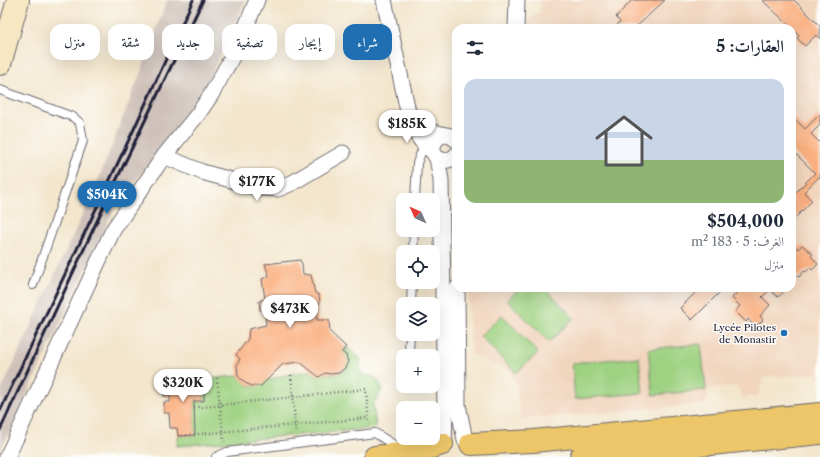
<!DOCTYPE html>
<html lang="ar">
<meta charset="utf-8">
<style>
:root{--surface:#fff;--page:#f2f2f3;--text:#1f2937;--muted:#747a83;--line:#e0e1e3;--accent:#1f6fb2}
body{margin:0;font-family:"Libre Caslon Text",Amiri,serif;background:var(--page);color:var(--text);direction:rtl;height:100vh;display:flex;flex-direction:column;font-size:15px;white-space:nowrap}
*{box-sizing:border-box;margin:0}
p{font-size:13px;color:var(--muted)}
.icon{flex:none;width:22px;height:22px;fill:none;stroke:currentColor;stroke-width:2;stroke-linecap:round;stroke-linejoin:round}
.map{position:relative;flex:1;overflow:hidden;direction:ltr}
.drawer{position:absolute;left:452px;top:24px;width:344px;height:268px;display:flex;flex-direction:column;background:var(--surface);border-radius:12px;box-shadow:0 4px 16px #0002;direction:rtl}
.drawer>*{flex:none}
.guide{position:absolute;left:12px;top:24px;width:380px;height:36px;direction:rtl;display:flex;gap:8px}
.needle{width:26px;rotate:315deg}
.fabs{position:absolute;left:396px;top:193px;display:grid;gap:8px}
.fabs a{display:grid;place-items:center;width:44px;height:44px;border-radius:8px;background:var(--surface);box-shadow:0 4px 16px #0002;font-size:20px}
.price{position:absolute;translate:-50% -34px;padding:0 9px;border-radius:14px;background:#fff;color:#222;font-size:13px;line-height:26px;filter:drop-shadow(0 1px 2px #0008)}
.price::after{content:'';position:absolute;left:50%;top:24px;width:12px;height:9px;margin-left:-6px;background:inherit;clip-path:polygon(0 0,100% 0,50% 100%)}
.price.selected{background:var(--accent);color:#fff}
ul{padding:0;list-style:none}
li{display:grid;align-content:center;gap:8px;height:212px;padding:0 12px}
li+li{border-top:1px solid var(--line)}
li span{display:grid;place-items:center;height:124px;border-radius:12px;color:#555}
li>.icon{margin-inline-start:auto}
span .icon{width:72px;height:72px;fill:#fffc;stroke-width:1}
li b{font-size:17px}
h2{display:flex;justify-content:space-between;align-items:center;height:48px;padding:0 12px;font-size:17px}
.pill{padding:0 14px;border-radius:12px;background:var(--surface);box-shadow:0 4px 16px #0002;font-size:14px;line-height:36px}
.pill.selected{background:var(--accent);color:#fff}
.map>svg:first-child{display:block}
.built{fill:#f1d5bd}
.industrial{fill:#cec1ba}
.green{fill:#9ed181;stroke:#607a5e}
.building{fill:#faaf7f}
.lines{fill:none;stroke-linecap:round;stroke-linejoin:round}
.service-casing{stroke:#6b676e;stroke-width:10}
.minor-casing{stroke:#6b676e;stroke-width:17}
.secondary-casing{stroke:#6b676e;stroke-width:24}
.primary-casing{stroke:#6b676e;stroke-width:24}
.path{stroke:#6b676e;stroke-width:2.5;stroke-dasharray:1 3;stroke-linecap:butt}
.service{stroke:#fff;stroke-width:8}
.minor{stroke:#fff;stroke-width:15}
.secondary{stroke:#f7e8c3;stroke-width:22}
.primary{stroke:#ecc669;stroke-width:22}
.rail{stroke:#22223b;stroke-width:3}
.poi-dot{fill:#1f6fb2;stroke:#fdfcf7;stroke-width:1.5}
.labels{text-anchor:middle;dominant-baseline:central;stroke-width:3;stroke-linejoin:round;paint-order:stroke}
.poi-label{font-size:10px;fill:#22223b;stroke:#fdfcf7;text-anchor:end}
</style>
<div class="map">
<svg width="820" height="457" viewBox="0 0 820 457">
<rect width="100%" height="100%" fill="#fdfcf7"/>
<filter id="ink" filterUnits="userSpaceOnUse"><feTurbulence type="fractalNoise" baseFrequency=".025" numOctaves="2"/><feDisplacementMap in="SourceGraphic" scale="8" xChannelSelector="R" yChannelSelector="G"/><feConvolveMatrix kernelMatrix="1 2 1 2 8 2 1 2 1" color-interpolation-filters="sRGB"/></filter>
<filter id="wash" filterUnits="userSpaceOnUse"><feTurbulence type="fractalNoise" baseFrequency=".012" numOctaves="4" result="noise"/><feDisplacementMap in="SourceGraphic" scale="16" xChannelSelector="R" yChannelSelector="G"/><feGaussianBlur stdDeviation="0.9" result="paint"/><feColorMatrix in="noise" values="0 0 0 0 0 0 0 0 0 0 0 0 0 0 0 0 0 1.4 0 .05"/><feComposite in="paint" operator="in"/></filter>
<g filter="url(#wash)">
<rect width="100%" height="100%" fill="#f3e6cd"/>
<!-- built -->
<path class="built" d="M 540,0 L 820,0 L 820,379 L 816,374 L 764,377 L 758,396 L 742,397 L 737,386 L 709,389 L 705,404 L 521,419 L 516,383 L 506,369 L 471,354 L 468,288 L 792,288 L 792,28 L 527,28 L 527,21 L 540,12 Z"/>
<!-- industrial -->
<path class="industrial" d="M 167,0 L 246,0 L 200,98 L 114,209 L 0,452 L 0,393 L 97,183 L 141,72 Z"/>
<!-- green -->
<path class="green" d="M 520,288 L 545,288 L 574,318 L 549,342 L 507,300 Z
M 502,315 L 538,353 L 516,373 L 480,336 Z
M 701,344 L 706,390 L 653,395 L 648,349 Z
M 346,347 L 360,358 L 361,374 C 373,376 377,376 382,389 L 378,398 L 373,403 L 376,428 L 177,446 L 178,436 L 195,435 L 194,401 L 204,401 L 204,379 L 238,376 C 242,380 247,386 253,386 C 261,387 263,382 269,380 C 281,375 296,373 309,371 C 318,369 330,377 339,373 C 347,370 348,363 346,355 L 342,352 Z
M 639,357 L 643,393 L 575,399 L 572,363 Z"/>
<g id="blocks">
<!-- building -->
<path class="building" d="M 632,0 L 665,0 L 635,28 L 614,28 L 620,22 L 616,17 Z
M 762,0 L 794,0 L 820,26 L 820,39 L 816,35 L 805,46 L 797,38 L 799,36 L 792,28 Z
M 820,114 L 820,125 L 811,134 L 820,143 L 820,178 L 819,177 L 804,192 L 812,201 L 792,221 L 792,196 L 815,173 L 792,150 L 792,116 L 805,129 Z
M 792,243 L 798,249 L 802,245 L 813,254 L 811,256 L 818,264 L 812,270 L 810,268 L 806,272 L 804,271 L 799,277 L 792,271 Z
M 300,260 L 302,264 L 303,274 L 311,275 L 315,293 L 319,295 L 320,303 L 317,306 L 317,320 L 329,320 L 330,332 L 346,347 L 342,352 L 346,355 L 348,362 L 345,368 L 339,373 L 330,374 L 325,373 L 319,377 L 300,362 L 283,364 L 261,386 L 252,386 L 245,383 L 238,376 L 237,365 L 240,359 L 236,355 L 248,339 L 249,329 L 266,325 L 265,311 L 260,310 L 259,301 L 265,299 L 262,279 L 269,276 L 265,264 Z
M 700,288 L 724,288 L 692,320 L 680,308 Z
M 733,288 L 788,288 L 778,297 L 770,290 L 762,297 L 770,305 L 760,316 L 763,320 L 755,327 L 748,319 L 746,322 L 735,311 L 740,306 L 732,298 L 737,292 Z
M 204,379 L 204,401 L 194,401 L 195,435 L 178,436 L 177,428 L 170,428 L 169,413 L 164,413 L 164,402 L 170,402 L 170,396 L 164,396 L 163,380 Z"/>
</g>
</g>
<g filter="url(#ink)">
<use href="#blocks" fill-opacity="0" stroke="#6b676e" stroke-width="1"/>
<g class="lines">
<defs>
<path id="service" d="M 0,90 L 73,117 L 80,123 L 83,141 L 33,285
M 415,200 L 417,163 L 424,145
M 413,252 L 414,230
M 411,304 L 412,282
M 409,351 L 410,334
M 216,457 L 227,452 L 375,433 L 402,450"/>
<path id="minor" d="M 384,0 L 409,116 C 414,132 420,142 433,152
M 516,28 L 517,0
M 409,116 L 433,132 L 446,135
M 456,140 C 439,123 422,154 442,160 C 448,162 452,159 456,155
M 164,156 L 202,172 L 260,188 L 278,189 L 292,183 L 343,153
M 437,158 L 441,180 L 445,410 L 444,443
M 457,288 L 458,405 L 465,440
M 7,457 L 113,230 L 164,156 L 198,114 L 211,95 L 237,48 L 257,0"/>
<path id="secondary" d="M 0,64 L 18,0"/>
<path id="primary" d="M 471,444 L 533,441 L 820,414
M 375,457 L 416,452 L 442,444
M 581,457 L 820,433"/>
</defs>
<!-- service casing -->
<use href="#service" class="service-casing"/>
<!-- minor casing -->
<use href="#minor" class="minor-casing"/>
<!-- secondary casing -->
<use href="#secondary" class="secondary-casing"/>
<!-- primary casing -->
<use href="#primary" class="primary-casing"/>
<!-- path -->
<path class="path" d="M 291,375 L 296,433
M 217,378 L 224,442
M 194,408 L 366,389 L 369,424
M 178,436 L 368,418"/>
<!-- service -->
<use href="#service" class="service"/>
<!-- minor -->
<use href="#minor" class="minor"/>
<!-- secondary -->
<use href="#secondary" class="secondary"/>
<!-- primary -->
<use href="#primary" class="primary"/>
<!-- rail -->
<path class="rail" d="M 0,411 L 134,129 L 193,0
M 0,430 L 104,206 L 203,0"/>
</g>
</g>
<!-- markers -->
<circle class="poi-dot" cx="784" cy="333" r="4"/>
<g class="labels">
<!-- poi labels -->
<g class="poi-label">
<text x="776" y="327">Lycée Pilotes<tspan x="776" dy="12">de Monastir</tspan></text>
</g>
</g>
</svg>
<div class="fabs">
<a><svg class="needle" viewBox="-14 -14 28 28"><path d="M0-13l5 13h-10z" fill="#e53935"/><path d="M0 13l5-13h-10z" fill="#747a83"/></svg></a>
<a><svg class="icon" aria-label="locate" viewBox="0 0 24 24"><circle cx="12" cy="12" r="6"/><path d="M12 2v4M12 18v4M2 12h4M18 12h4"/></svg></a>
<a><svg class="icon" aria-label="layers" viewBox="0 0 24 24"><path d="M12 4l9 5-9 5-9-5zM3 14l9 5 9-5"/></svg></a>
<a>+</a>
<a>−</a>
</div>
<b class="price" style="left:407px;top:144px">$185K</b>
<b class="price" style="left:257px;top:202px">$177K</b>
<b class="price selected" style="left:107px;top:215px">$504K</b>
<b class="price" style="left:290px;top:329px">$473K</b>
<b class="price" style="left:183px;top:403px">$320K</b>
<div class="guide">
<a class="pill selected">شراء</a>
<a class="pill">إيجار</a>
<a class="pill">تصفية</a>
<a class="pill">جديد</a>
<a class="pill">شقة</a>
<a class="pill">منزل</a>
</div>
<section class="drawer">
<h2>العقارات: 5<svg class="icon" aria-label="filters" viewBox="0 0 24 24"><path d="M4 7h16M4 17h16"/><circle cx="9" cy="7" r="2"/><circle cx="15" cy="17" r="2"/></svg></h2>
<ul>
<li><span style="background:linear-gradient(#c9d6e8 65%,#8fb573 0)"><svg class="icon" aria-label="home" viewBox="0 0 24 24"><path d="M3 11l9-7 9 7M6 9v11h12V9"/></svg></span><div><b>$504,000</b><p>الغرف: 5 · 183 m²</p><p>منزل</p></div></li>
</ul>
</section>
</div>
